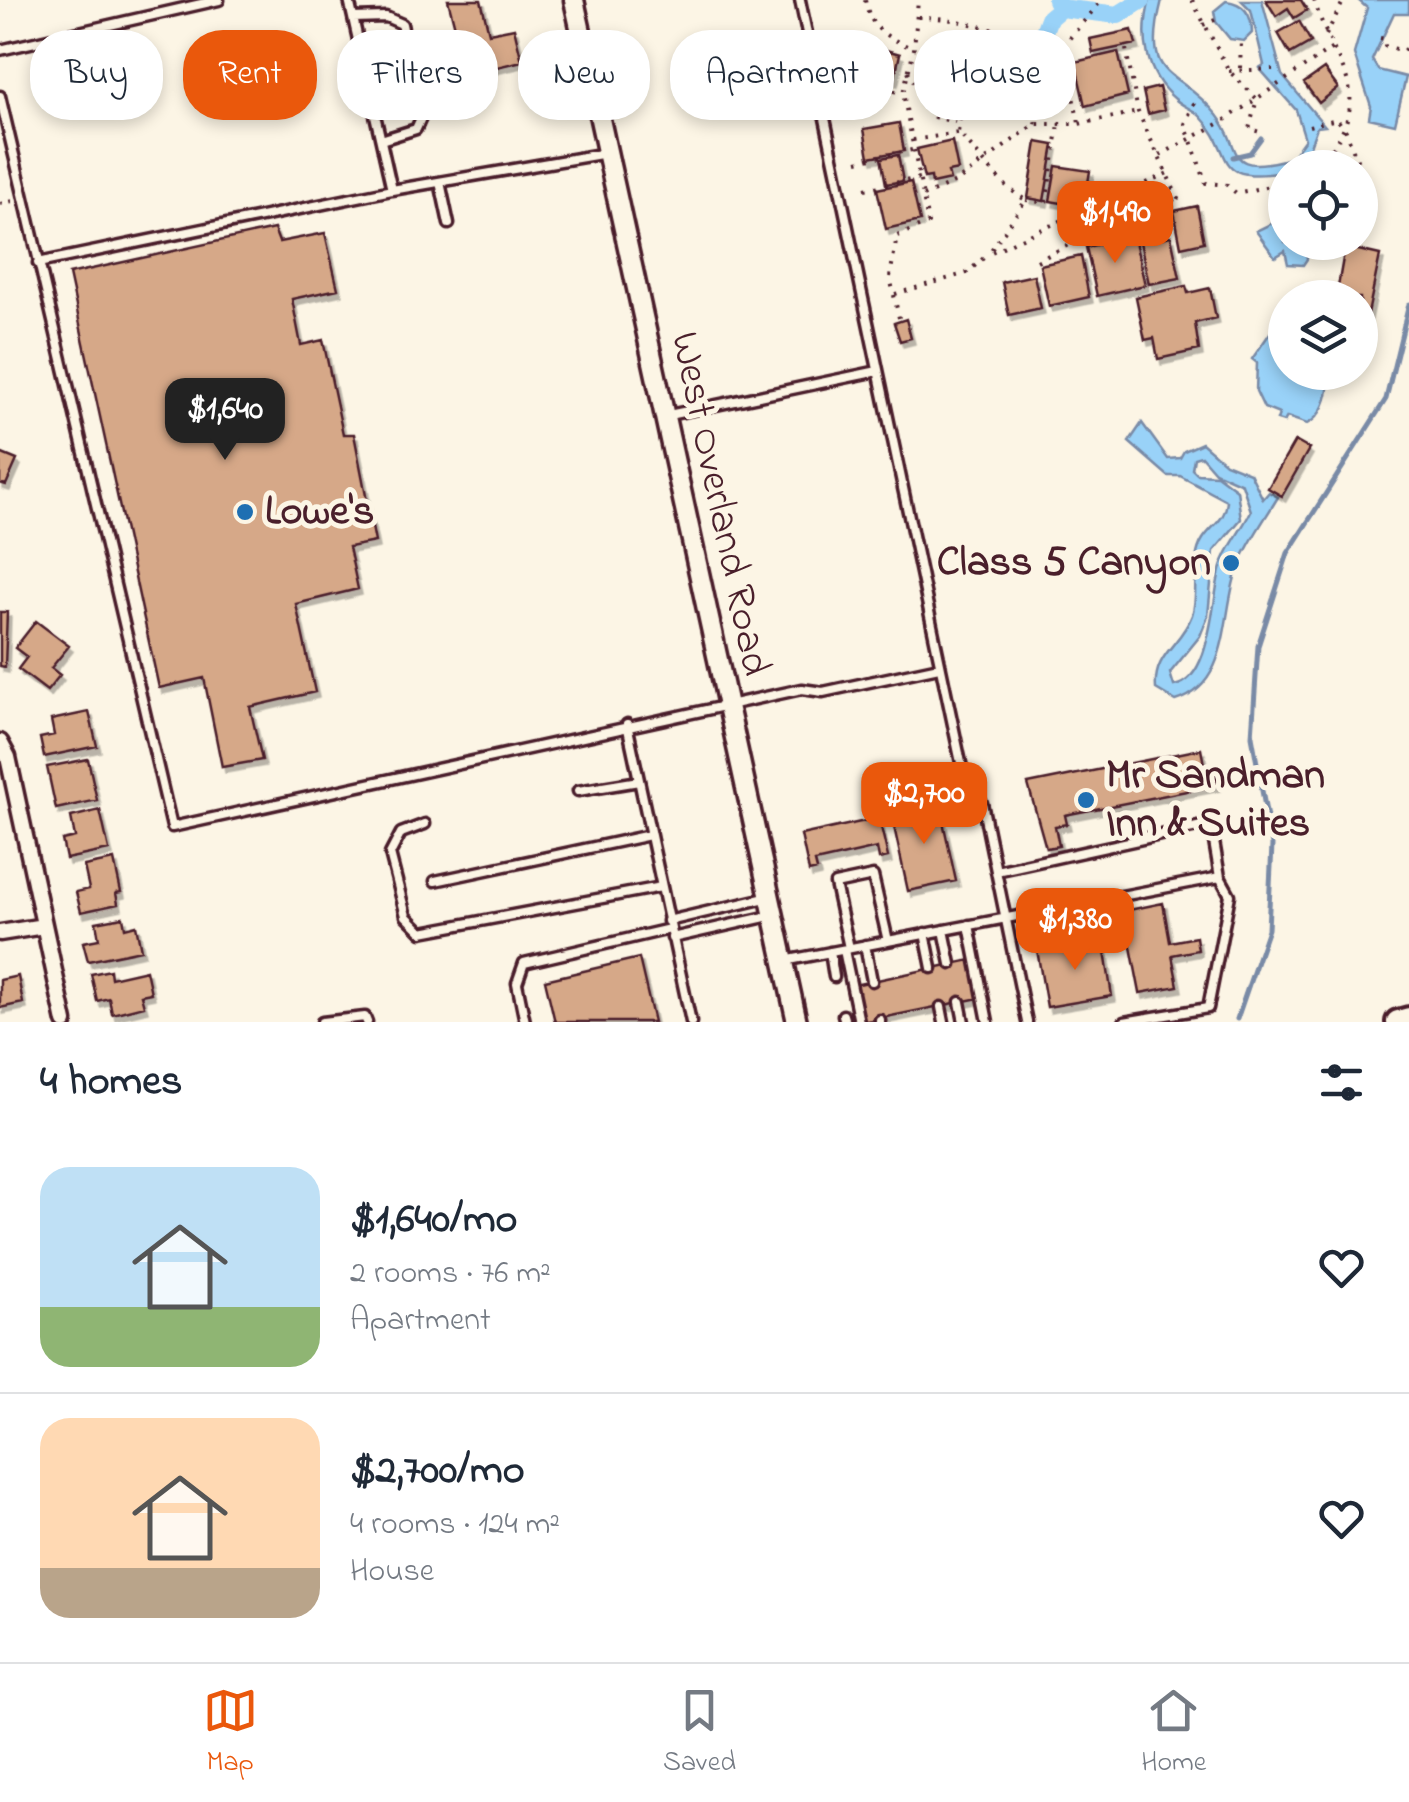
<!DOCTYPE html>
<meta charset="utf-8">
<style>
:root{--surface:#fff;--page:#f2f2f3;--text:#1f2937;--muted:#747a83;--line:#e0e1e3;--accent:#ea580c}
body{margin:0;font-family:"Indie Flower",sans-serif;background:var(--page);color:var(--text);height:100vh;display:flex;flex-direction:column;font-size:38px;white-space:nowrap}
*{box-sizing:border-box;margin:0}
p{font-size:32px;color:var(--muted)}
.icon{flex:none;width:55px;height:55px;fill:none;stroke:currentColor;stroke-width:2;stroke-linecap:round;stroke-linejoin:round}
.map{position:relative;height:1022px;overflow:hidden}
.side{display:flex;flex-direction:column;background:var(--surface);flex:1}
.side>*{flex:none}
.banner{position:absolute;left:30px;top:30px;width:1350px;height:90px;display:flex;gap:20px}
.controls{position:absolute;left:1268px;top:150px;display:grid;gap:20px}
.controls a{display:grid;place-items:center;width:110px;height:110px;border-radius:50%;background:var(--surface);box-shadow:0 5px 15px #0003;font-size:50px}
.price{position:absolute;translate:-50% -85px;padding:0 22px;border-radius:20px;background:var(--accent);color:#fff;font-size:32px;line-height:65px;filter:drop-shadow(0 2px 5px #0008)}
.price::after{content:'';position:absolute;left:50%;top:60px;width:30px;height:22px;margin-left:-15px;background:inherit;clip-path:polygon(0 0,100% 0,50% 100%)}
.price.active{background:#222;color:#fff}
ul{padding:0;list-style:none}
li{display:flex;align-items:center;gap:30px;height:250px;padding:0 40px}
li+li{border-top:2px solid var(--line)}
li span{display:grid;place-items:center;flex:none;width:280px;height:200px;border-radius:30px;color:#555}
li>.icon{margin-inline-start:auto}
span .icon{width:120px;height:120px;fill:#fffc;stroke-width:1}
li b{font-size:42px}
h2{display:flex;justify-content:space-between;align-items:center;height:120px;padding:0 40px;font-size:42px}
.pill{padding:0 35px;border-radius:40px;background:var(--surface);box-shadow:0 5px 15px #0003;font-size:35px;line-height:90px}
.pill.active{background:var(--accent);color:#fff}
.menu{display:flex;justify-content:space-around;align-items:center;height:140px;border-top:2px solid var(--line);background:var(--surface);font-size:28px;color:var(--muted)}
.menu a{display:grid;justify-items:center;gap:5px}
.menu .active{color:var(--accent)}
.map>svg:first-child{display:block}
.water{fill:#99d2f8;stroke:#798aa6;stroke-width:2.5;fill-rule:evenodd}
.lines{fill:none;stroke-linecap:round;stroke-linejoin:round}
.stream{stroke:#798aa6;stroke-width:5}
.canal{stroke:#99d2f8;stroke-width:18}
.building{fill:#d6a888;stroke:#4a1f2b;stroke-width:2.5;filter:url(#shadow)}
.service-casing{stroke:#4a1f2b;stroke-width:15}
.minor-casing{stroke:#4a1f2b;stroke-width:21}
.tertiary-casing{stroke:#4a1f2b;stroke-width:25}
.primary-casing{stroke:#4a1f2b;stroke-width:30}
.path{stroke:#4a1f2b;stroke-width:4;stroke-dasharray:2.5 8;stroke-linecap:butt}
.service{stroke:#fcf5e5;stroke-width:8}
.minor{stroke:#fcf5e5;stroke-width:14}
.tertiary{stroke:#fcf5e5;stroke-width:18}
.primary{stroke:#fcf5e5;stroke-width:22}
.poi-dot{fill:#1f6fb2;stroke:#fcf5e5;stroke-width:4}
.labels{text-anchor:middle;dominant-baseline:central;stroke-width:10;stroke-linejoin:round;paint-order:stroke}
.street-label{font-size:42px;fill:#4a1f2b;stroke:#fcf5e5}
.poi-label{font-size:42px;font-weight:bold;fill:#4a1f2b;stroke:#fcf5e5;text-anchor:start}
</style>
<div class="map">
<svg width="1409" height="1022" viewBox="0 0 1409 1022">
<defs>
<filter id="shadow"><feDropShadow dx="3.5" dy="5.5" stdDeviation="0" flood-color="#0004"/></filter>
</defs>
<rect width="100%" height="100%" fill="#fcf5e5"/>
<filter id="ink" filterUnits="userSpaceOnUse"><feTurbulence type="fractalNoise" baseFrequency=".01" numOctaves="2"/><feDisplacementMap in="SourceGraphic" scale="20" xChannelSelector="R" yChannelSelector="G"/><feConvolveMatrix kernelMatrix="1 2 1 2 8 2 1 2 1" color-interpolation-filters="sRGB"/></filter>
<g filter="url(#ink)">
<!-- water -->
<path class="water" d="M 1150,0 L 1162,0 C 1141,84 1176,65 1217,115 C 1244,149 1222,177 1291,158 L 1305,139 L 1296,110 L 1259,68 L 1264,65 L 1251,10 L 1241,0 L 1262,0 L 1282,75 L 1325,126 L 1317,127 L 1303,165 L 1285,168 L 1285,172 C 1209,184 1237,154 1200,116 C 1193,109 1182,106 1175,99 C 1145,74 1140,35 1150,0 Z
M 1358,0 L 1409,0 L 1409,13 L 1394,13 L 1372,60 L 1378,70 L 1406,77 L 1395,124 L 1369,118 L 1371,106 L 1354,54 L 1367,8 Z
M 1226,1 C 1244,3 1252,15 1252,33 L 1244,41 L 1230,39 L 1216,22 L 1214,11 Z
M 992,73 L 1021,80 L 1015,104 L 986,97 Z
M 1285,217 L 1285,242 L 1305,247 L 1307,259 L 1303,265 L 1288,264 L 1285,251 L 1275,257 L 1256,231 Z
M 1270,333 L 1285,338 L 1285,372 L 1330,373 C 1329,392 1325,415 1307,424 L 1287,417 L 1284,422 L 1277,420 L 1279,414 L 1264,408 L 1256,391 L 1257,363 L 1252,359 Z
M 1142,423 L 1168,459 L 1180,458 L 1184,451 L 1202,443 L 1225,463 L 1250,473 L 1263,499 L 1269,492 L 1278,497 C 1265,519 1249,541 1239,565 C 1221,607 1233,684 1176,701 L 1156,689 C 1153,654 1181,645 1192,615 C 1200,592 1189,560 1203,539 C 1213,524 1225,521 1227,501 L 1180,476 L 1168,476 L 1129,442 ZM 1201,456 L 1215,472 L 1242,484 L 1251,511 C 1242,530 1227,547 1221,567 C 1212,596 1212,680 1174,686 L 1170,673 L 1200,636 L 1208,616 L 1214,551 L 1241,519 L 1237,490 L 1217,475 L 1197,474 L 1192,469 L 1194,458 Z"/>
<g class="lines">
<!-- stream -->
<path class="stream" d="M 1233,157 L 1250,153 L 1261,138
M 1237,1019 L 1268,929 L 1272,845 L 1252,736 L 1258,646 L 1288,553 L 1386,399 L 1409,304"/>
<!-- canal -->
<path class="canal" d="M 1056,0 L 1061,8 L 1118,15 L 1142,0
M 1042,37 L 1049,18 L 1061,8"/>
</g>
<!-- building -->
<path class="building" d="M 448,0 L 481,0 L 489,33 L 514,28 L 522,61 L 442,80 L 432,36 L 456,31 Z
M 1266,0 L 1301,0 L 1307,10 L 1294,18 L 1288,8 L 1276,16 Z
M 1299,21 L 1311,42 L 1290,54 L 1278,33 Z
M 1132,30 L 1136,44 L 1093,53 L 1090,39 Z
M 886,50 L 900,54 L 894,80 L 873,75 Z
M 1118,52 L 1128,95 L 1085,106 L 1075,62 Z
M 1324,69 L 1338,88 L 1319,103 L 1304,83 Z
M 1159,87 L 1164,110 L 1148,114 L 1143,91 Z
M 899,123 L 904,151 L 869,157 L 864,129 Z
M 952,141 L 958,170 L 948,172 L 950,180 L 932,184 L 931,177 L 924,178 L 917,149 Z
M 1037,142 L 1054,145 L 1044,201 L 1028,198 Z
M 898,155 L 903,181 L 886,184 L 881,158 Z
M 1056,166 L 1090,171 L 1084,207 L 1050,201 Z
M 911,182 L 920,221 L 886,229 L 877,189 Z
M 1197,206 L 1204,242 L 1181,247 L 1174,211 Z
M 274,229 L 279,242 L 325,233 L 338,289 L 292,299 L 301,345 L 323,340 L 343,434 L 354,434 L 375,542 L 349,547 L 358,589 L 296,604 L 315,692 L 250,707 L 262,760 L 222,767 L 204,678 L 159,688 L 69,274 Z
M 1171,236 L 1180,278 L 1149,284 L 1140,242 Z
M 1134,237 L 1145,285 L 1097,296 L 1086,247 Z
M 1345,247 L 1380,255 L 1361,348 L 1360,298 L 1336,298 Z
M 1081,256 L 1089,297 L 1049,306 L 1040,265 Z
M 1034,275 L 1041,308 L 1009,315 L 1002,282 Z
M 1186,286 L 1188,293 L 1210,288 L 1216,318 L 1195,323 L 1199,350 L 1158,359 L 1154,338 L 1145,340 L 1136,297 Z
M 906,319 L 911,338 L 900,341 L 894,323 Z
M 1295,441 L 1309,449 L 1282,496 L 1268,488 Z
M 0,453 L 17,460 L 6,485 L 0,483 Z
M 0,612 L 7,612 L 5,667 L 0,666 Z
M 36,621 L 69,646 L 51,668 L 60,675 L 47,691 L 18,669 L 27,657 L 15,648 Z
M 89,712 L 97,746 L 44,757 L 40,738 L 54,735 L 51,720 Z
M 1201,749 L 1205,769 L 1214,767 L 1217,785 L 1065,815 L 1067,824 L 1055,826 L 1059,846 L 1046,848 L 1028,784 Z
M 88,759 L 97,800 L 56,809 L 47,767 Z
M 939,803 L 956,881 L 908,891 L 891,813 Z
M 100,810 L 109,850 L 66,859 L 62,840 L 75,837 L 71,817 Z
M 879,818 L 888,857 L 879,859 L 877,848 L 815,862 L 817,870 L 809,872 L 801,835 Z
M 114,860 L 121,892 L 116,893 L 118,904 L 81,912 L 76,892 L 89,889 L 84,866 Z
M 1163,903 L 1170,942 L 1196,937 L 1198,950 L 1172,955 L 1178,986 L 1140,993 L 1124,911 Z
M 123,917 L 125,928 L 136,925 L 141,950 L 88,961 L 83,942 L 99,939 L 96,922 Z
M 1103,939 L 1112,996 L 1047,1007 L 1037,950 Z
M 639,958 L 654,1022 L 555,1022 L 545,980 Z
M 971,960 L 979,998 L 862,1022 L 854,985 Z
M 110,970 L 111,978 L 146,970 L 151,993 L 141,995 L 144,1006 L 112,1014 L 109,998 L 97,1001 L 91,974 Z
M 18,976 L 23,1003 L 0,1008 L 0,980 Z"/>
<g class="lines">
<defs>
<path id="service" d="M 349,0 L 392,190
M 800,0 L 964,777
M 353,18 L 386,17 L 402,24 L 421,118 L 416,129 L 381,140
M 0,50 L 219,0
M 0,96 L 172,827 L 802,689 L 823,692 L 939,667
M 440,182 L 449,224
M 38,263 L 392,190 L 607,153
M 664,416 L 878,371
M 627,724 L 691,1022
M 578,791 L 639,781
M 982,803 L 1027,1022
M 425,824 L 401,833 L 390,854 L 406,916 L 422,932 L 661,887
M 996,871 L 1211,824 L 1220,877
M 435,881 L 650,835
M 668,921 L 770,897
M 969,925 L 988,1022
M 944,930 L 951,964
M 925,933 L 932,968
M 672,938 L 774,915
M 865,945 L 872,981
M 849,948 L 835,884 L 873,876 L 888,941
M 844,950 L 859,1022
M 830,952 L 834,977
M 784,961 L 1220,877 L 1230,895 L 1208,1008 L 1124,1022
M 960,1002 L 964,1022
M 941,1007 L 944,1022
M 843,1015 L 845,1022
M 880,1020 L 880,1022
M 322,1022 L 365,1017 L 367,1022
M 525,1022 L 517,983 L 524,963 L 670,929"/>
<path id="minor" d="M 0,742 L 8,757 L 65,1022
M 0,933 L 44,926"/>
<path id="tertiary" d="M 574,0 L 797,1022"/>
<path id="primary" d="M 1398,1022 L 1409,1019"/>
</defs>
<!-- service casing -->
<use href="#service" class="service-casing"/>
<!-- minor casing -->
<use href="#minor" class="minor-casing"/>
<!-- tertiary casing -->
<use href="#tertiary" class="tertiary-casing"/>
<!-- primary casing -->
<use href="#primary" class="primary-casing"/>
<!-- path -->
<path class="path" d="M 865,0 C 871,31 887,37 914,49
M 1192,0 L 1229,71 L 1257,99 L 1249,129 L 1260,132
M 1314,0 C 1339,81 1379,87 1319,168
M 918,17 C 966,17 1015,38 1062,49 L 1079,123
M 1203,25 L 1215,20
M 1326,35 L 1344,0
M 1380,38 L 1385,39 L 1385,46 L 1403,51 L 1409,45
M 1126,49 L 1138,112 L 1178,198 L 1169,213 L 1140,239
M 1240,68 L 1241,41
M 908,71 L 934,117 L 955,122
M 1229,71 L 1273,69
M 859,75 L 862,84 L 903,93
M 1194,103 L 1185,124 L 1206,183 L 1227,185 L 1236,193 L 1285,183
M 1037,114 L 983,100 L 962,101 L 958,133 C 982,156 997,184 1026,200 L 989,253 L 1168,173
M 1035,124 L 1052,59 L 1102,0
M 1309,126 L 1337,119 L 1346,131 L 1374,205 L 1364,210
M 913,140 L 958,133
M 1160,155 L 1222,122 L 1334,47
M 858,161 L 912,150
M 865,189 L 919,178
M 923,196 L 956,182 L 1035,124 L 1079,124 L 1138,112
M 1026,200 L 1046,203 L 1059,124
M 0,204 L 13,201
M 1075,239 L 1178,198
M 1037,261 L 1088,235
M 895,294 L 967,273 L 989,253
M 899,318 L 890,277 L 897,236 L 928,223 L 903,93 L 914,49 L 918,0"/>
<!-- service -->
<use href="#service" class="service"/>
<!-- minor -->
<use href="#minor" class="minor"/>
<!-- tertiary -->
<use href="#tertiary" class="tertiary"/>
<!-- primary -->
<use href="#primary" class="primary"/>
</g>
</g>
<!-- markers -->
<g class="poi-dot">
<circle cx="245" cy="512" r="10"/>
<circle cx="1231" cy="563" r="10"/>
<circle cx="1086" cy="800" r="10"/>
</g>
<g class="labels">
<!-- street labels -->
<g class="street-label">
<text transform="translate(719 504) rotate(78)">West Overland Road</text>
</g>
<!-- poi labels -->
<g class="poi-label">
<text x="265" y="512">Lowe's</text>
<text x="1211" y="563" text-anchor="end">Class 5 Canyon</text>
<text x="1106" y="776">Mr Sandman<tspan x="1106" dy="48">Inn &amp; Suites</tspan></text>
</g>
</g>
</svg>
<div class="controls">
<a><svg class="icon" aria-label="locate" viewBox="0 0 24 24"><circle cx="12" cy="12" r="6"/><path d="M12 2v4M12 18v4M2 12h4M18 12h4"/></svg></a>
<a><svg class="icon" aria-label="layers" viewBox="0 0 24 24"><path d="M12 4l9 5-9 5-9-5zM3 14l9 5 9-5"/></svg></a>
</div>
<b class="price" style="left:1115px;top:266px">$1,490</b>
<b class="price active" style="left:225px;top:463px">$1,640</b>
<b class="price" style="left:924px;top:847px">$2,700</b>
<b class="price" style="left:1075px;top:973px">$1,380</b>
<div class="banner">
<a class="pill">Buy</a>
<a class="pill active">Rent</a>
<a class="pill">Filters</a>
<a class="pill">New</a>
<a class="pill">Apartment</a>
<a class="pill">House</a>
</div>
</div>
<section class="side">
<h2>4 homes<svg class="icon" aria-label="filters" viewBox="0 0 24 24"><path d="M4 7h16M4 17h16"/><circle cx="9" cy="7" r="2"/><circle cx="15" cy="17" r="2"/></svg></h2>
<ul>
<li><span style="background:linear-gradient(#bfe0f5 70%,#8fb573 0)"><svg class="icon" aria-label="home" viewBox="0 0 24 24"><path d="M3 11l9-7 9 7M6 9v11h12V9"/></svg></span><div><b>$1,640/mo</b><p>2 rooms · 76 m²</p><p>Apartment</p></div><svg class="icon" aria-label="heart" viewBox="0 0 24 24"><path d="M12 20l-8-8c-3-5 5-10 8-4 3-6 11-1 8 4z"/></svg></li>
<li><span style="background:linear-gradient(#ffd9b3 75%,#b9a48a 0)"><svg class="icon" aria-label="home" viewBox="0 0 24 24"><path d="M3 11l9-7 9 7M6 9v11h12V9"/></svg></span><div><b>$2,700/mo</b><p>4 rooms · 124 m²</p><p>House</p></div><svg class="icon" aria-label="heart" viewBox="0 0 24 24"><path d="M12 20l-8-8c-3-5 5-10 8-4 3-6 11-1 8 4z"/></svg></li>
</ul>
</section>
<nav class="menu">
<a class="active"><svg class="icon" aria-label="map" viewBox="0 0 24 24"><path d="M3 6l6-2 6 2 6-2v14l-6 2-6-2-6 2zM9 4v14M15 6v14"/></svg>Map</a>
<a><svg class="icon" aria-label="saved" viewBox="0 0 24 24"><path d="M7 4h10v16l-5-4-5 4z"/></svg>Saved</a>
<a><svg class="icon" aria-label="home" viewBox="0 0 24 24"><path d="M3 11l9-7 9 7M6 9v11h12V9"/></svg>Home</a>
</nav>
